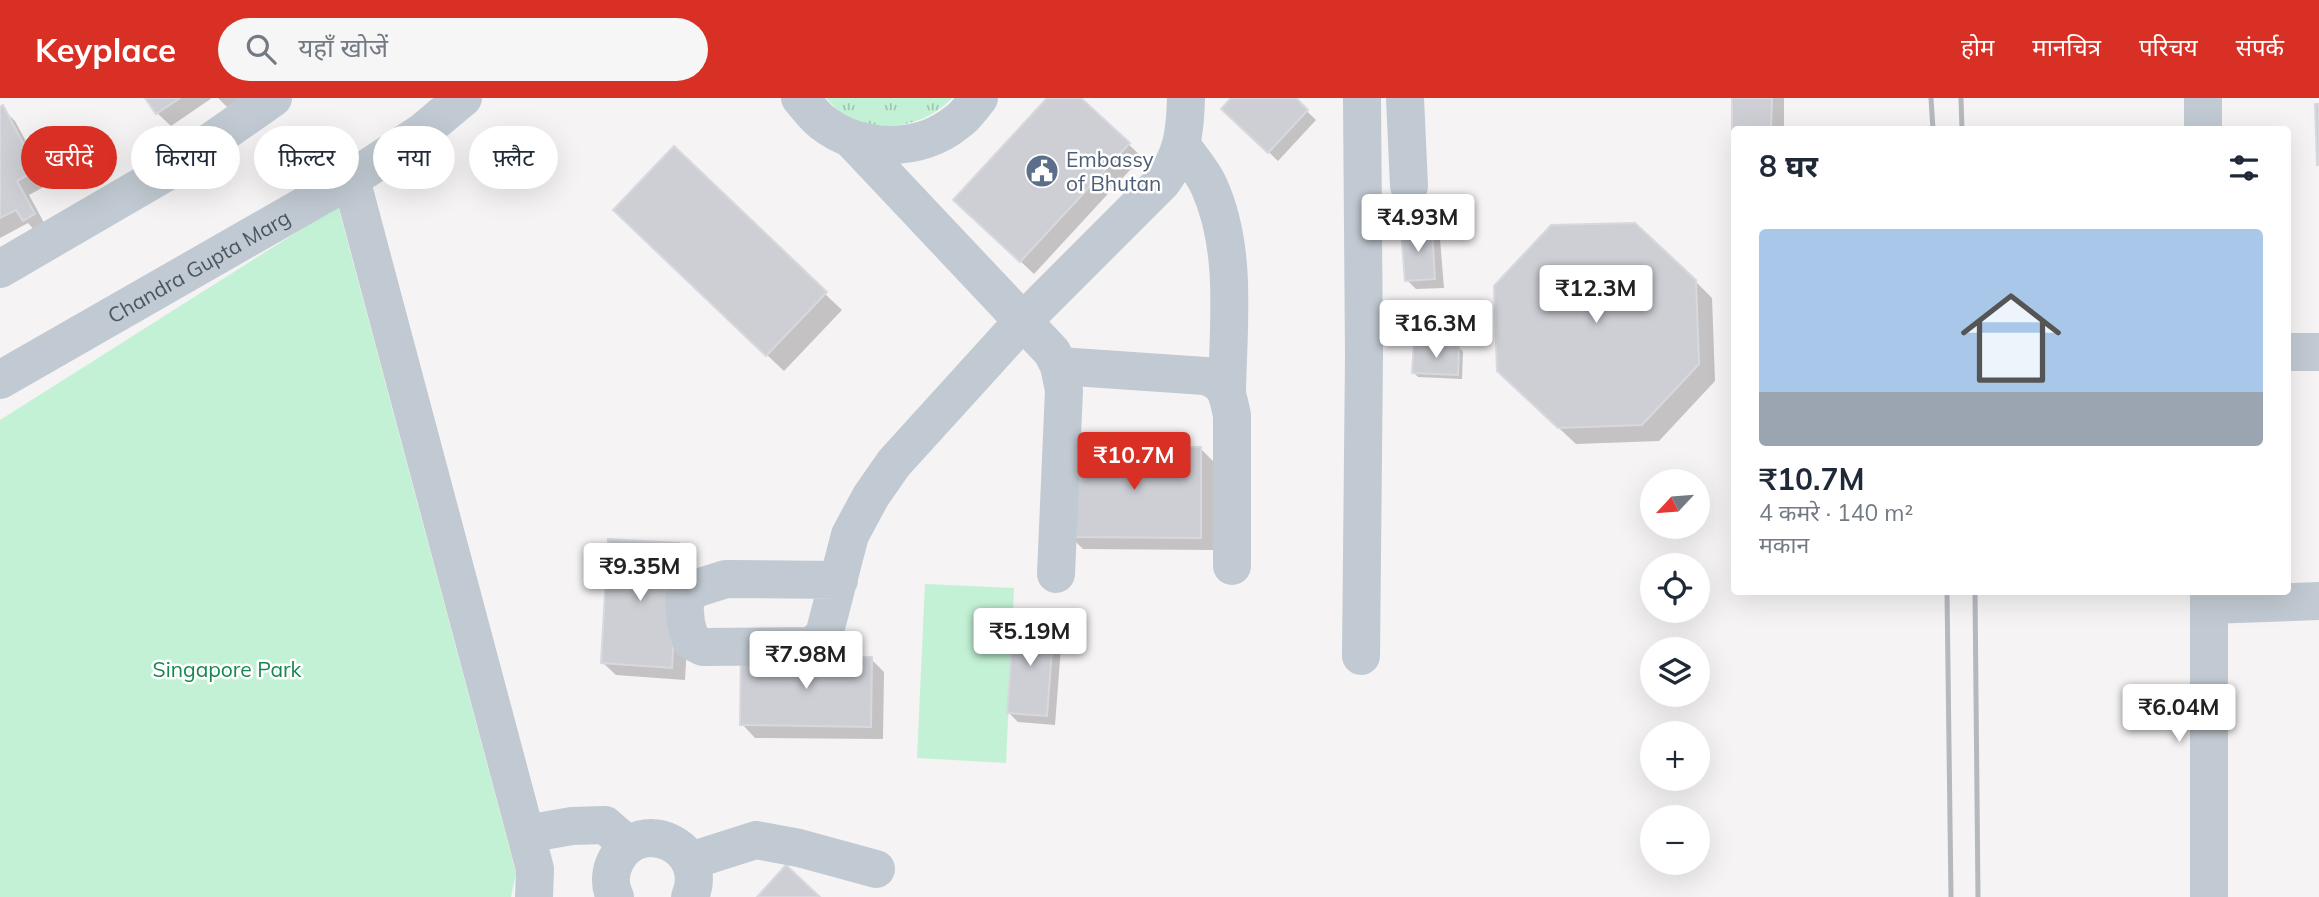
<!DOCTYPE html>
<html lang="hi">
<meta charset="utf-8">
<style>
:root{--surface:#fff;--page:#f6f6f7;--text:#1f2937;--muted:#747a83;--line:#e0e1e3;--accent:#d93025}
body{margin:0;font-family:Mulish,"Noto Sans Devanagari",sans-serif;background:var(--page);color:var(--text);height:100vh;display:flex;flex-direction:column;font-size:26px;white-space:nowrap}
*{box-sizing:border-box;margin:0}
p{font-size:23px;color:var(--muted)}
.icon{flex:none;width:38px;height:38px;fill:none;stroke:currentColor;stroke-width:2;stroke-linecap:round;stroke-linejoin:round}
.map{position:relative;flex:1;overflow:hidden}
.details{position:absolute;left:1731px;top:28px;width:560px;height:469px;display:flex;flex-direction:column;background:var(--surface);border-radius:7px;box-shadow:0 7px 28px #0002}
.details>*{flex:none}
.banner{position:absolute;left:21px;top:28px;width:665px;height:63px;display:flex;gap:14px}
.needle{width:46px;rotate:244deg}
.controls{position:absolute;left:1640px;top:371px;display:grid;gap:14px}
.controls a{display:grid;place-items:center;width:70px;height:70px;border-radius:50%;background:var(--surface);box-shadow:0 7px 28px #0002;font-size:35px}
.price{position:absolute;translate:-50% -60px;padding:0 16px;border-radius:7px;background:#fff;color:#222;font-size:23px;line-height:46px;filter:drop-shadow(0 2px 4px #0008)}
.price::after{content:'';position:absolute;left:50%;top:42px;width:21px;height:16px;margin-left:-10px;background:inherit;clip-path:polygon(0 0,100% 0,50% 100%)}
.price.current{background:var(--accent);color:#fff}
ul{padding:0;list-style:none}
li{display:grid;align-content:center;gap:14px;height:371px;padding:0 28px}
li+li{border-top:2px solid var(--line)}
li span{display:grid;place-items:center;height:217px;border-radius:7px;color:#555}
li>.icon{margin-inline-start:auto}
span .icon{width:126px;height:126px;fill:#fffc;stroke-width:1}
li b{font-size:30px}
h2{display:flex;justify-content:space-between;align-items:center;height:84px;padding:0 28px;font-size:30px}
.pill{padding:0 24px;border-radius:32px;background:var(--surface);box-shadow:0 7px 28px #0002;font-size:24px;line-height:63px}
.pill.current{background:var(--accent);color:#fff}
header{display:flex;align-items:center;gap:42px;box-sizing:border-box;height:98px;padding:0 35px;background:var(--accent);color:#fff}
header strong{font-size:33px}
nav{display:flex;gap:38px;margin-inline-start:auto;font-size:24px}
.search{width:490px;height:63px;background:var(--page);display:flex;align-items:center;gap:18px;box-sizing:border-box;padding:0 24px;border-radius:38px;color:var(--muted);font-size:26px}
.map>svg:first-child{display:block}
.grass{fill:url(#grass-tufts)}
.park{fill:#c3f1d5}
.shadow{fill:#0003}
.building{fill:#cdcfd5;stroke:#d7d9de;stroke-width:2}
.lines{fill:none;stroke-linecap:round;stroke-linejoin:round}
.minor{stroke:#c1cad2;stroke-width:38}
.rail{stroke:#b5b8bd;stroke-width:5}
.labels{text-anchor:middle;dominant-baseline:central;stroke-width:5;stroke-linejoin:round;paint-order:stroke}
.service-label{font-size:21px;fill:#4e5e75;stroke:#fff;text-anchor:start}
.street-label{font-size:21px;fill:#4a5661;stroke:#fff}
.park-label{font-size:21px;fill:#17864f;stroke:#fff}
</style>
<header>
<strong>Keyplace</strong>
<div class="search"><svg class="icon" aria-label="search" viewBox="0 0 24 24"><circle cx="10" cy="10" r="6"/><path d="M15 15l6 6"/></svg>यहाँ खोजें</div>
<nav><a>होम</a><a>मानचित्र</a><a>परिचय</a><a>संपर्क</a></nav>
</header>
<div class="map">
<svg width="2319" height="799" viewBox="0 0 2319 799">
<defs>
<pattern id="grass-tufts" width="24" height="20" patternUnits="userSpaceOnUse" patternTransform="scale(1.75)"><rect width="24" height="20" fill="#c3f1d5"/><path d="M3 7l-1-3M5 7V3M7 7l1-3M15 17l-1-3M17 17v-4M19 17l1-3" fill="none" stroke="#a0c6b0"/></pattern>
</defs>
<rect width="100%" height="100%" fill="#f5f3f3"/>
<!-- grass -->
<path class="grass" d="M 826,0 L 952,0 C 925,29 877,38 842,15 C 836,11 831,5 826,0 Z"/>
<!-- park -->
<path class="park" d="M 338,108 L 516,775 L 511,799 L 0,799 L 0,322 Z
M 925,486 L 1014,490 L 1006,665 L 917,660 Z"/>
<!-- shadow -->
<path class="shadow" d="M 147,0 L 212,0 L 171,28 L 157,15 Z
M 218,0 L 241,0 L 227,9 Z
M 1049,0 L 1079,0 L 1142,59 L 1034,176 L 969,115 Z
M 1233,0 L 1293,0 L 1316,22 L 1278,63 L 1224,10 Z
M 1734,0 L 1784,0 L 1784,32 L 1734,32 L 1734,118 Z
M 2,10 L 15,23 L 49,86 L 29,97 L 47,130 L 37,135 L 28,125 L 0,140 L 0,11 Z
M 632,129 L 825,196 L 842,212 L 784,273 Z
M 1431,131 L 1440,141 L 1444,190 L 1416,191 L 1407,182 Z
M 1695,183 L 1712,200 L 1715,283 L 1659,343 L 1576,346 L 1515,289 Z
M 1459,249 L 1463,254 L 1462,281 L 1418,279 L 1414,275 Z
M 1201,351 L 1214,364 L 1214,452 L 1083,451 L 1070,438 Z
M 679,447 L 692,460 L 685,582 L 616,577 L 602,564 Z
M 1053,527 L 1062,536 L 1055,627 L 1018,624 L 1009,615 Z
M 871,561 L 884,574 L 883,641 L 755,640 L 742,626 Z"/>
<!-- building -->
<path class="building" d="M 145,0 L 180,0 L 156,16 Z
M 1047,0 L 1081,0 L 1130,45 L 1020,164 L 953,102 Z
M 1231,0 L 1296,0 L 1308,12 L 1268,55 L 1221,11 Z
M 1732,0 L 1772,0 L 1771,32 L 1734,32 L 1734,119 L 1732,119 Z
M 2315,6 L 2319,6 L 2319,67 L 2317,67 Z
M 3,7 L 37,72 L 17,83 L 35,116 L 23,123 L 16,112 L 0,120 L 0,9 Z
M 674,48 L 827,194 L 766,258 L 613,112 Z
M 1635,125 L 1696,182 L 1699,266 L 1642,327 L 1558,330 L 1497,273 L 1494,188 L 1551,127 Z
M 1432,130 L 1435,181 L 1405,183 L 1401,132 Z
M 1414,246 L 1459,248 L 1458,277 L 1412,275 Z
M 1068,348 L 1201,349 L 1201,440 L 1068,439 Z
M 608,441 L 679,445 L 672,570 L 601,565 Z
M 1014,522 L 1054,525 L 1047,618 L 1007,615 Z
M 741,557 L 872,559 L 871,629 L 740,627 Z
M 786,767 L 820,799 L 757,799 Z"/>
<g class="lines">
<!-- minor -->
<g class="minor">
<path d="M 800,0 C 807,8 814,18 822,24 C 860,54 919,55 957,24 C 966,18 972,8 979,0"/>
<path d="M 1405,0 L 1409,88"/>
<path d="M 2203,0 L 2203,32"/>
<path d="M 852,42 L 1052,254 L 1059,268 L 1064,292 L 1056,476"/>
<path d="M 1182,48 C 1191,61 1203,74 1209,88 C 1238,152 1228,228 1227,295"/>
<path d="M 351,81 L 535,771 L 534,799"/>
<path d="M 0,171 L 170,72 L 273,0"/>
<path d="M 2287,254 L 2319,254"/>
<path d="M 1059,268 L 1205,278 C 1227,286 1227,295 1232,317 L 1232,468"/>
<path id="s1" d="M 0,282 L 351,81 L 421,35 L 463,0"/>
<path d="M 839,482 L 726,481 L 694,491 L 684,503 L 686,525 L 691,543 L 703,549 L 812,548 L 824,537 L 850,437 L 871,398 L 894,365 L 1023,223 L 1162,84 C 1183,56 1185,34 1186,0"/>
<path d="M 2209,494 L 2209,799"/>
<path d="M 2209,507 L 2319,503"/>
<path d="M 1361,558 L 1364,258 L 1362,0"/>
<path d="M 526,736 L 572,728 L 605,727 L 628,747"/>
<path d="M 690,763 L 756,742 L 799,750 L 876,771"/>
<path d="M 615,799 C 609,787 610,773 616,762 C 640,716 711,749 690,799"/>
</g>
<!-- rail -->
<path class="rail" d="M 1931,0 L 1933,32
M 1961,0 L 1962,32
M 1947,494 L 1951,799
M 1975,494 L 1978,799"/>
</g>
<!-- icons -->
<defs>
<symbol id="civic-disc" viewBox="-11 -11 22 22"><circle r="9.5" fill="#5c6f8a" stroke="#fff"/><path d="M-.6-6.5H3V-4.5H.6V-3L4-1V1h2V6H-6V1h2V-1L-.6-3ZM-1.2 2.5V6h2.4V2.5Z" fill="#fff"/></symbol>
</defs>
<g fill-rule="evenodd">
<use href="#civic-disc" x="1023" y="54" width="38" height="38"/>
</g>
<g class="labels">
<!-- service labels -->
<g class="service-label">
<text x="1066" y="61">Embassy<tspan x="1066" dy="24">of Bhutan</tspan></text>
</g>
<!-- street labels -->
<g class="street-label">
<text stroke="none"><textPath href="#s1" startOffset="229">Chandra Gupta Marg</textPath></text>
</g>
<!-- park labels -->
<g class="park-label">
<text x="227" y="571">Singapore Park</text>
</g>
</g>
</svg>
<div class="controls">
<a><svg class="needle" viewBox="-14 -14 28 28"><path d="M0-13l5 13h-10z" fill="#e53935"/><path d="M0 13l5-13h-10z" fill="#747a83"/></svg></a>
<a><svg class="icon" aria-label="locate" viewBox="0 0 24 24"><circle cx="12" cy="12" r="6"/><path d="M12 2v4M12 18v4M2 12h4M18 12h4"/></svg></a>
<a><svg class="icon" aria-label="layers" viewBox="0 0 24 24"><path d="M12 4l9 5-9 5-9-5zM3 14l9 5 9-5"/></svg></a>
<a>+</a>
<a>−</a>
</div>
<b class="price" style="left:1418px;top:156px">₹4.93M</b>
<b class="price" style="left:1596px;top:227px">₹12.3M</b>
<b class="price" style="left:1436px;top:262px">₹16.3M</b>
<b class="price current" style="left:1134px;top:394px">₹10.7M</b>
<b class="price" style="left:640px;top:505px">₹9.35M</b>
<b class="price" style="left:1030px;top:570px">₹5.19M</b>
<b class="price" style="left:806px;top:593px">₹7.98M</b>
<b class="price" style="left:2179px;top:646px">₹6.04M</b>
<div class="banner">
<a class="pill current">खरीदें</a>
<a class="pill">किराया</a>
<a class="pill">फ़िल्टर</a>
<a class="pill">नया</a>
<a class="pill">फ़्लैट</a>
</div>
<section class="details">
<h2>8 घर<svg class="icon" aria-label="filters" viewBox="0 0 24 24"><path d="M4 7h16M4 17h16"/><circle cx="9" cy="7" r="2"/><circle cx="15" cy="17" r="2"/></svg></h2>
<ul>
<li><span style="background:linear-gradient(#a9c7e8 75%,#9aa5b1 0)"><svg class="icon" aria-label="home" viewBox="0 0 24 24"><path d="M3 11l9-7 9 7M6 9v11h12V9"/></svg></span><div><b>₹10.7M</b><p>4 कमरे · 140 m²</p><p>मकान</p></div></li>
</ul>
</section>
</div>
